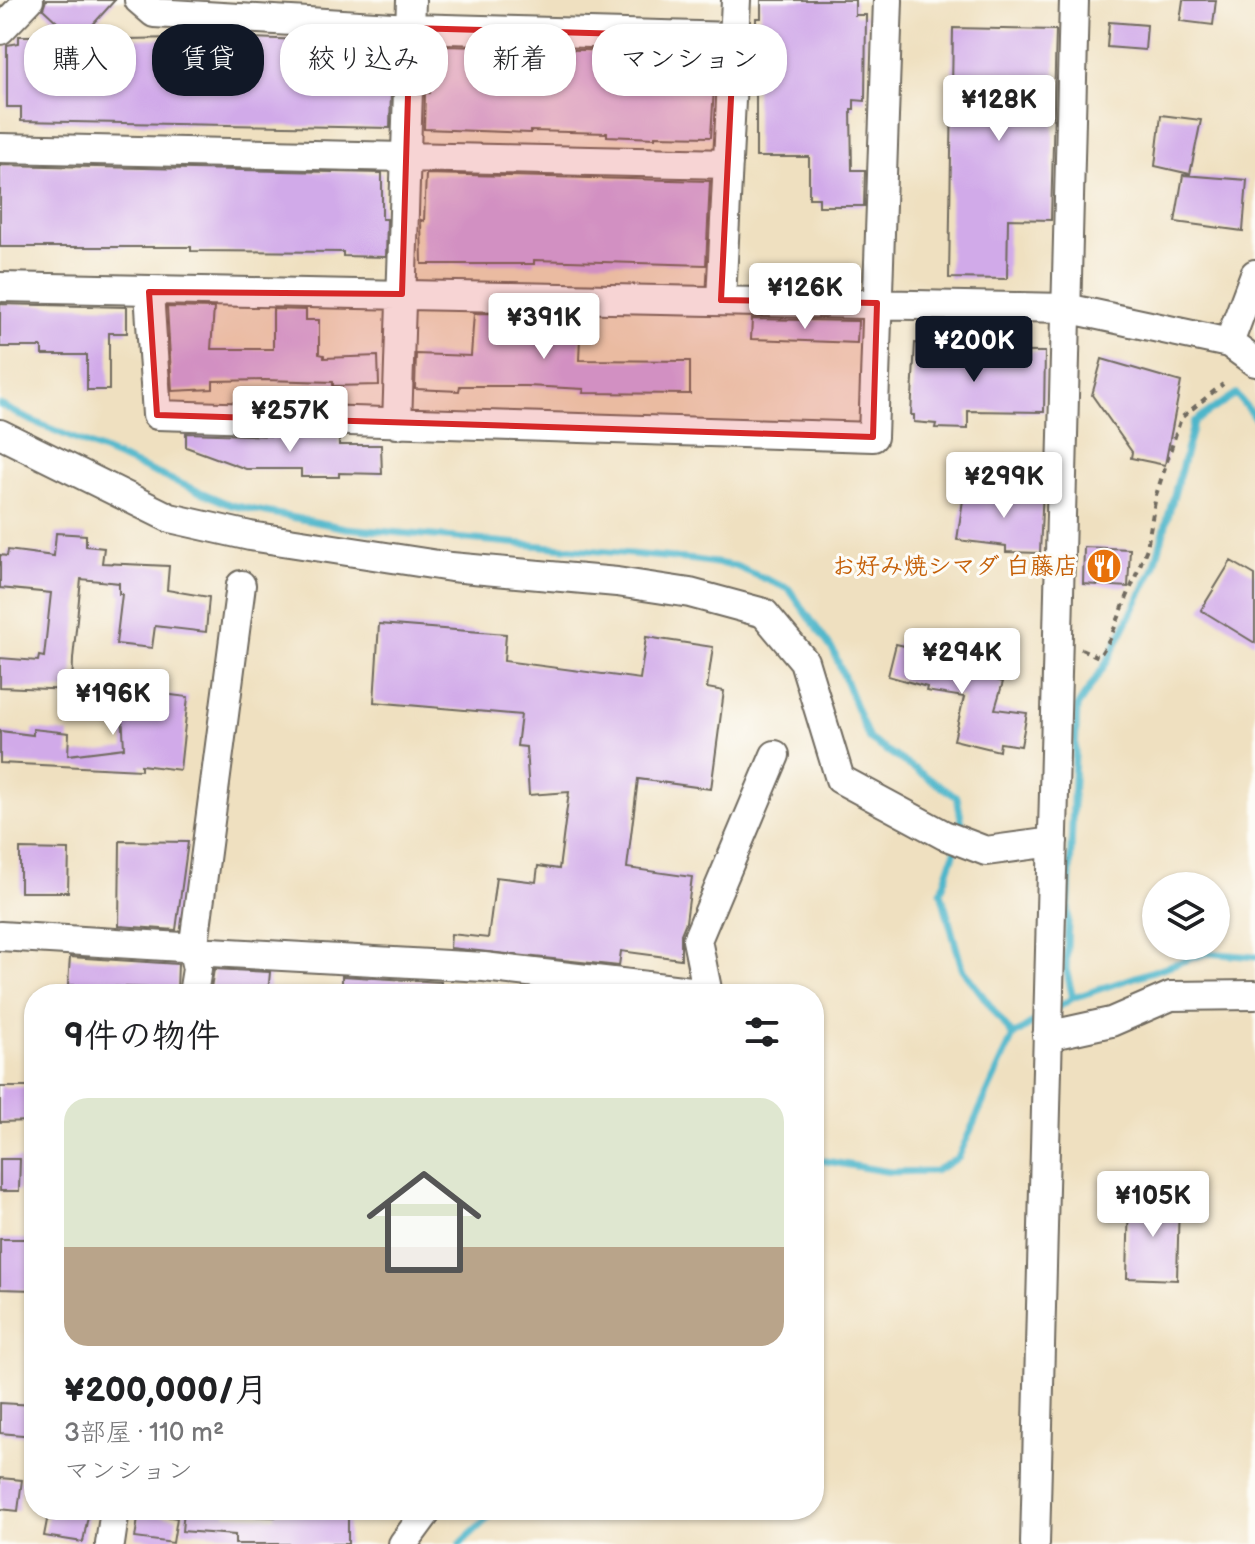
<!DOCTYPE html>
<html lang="ja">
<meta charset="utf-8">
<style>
:root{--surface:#fff;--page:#f2f2f2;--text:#202124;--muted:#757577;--accent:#111827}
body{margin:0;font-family:"Balsamiq Sans","Klee One",sans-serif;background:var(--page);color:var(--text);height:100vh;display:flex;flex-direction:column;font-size:30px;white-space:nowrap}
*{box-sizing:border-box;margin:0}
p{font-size:26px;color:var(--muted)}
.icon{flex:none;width:44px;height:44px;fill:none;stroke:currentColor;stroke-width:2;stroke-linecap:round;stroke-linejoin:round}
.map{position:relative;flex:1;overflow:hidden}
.details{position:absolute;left:24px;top:984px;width:800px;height:536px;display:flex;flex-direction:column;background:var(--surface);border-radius:32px;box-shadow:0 2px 6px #0004}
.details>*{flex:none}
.guide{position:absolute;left:24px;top:24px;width:800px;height:72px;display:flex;gap:16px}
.fabs{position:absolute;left:1142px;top:872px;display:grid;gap:16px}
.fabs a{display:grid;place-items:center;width:88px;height:88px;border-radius:50%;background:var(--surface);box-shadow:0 2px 6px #0004;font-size:40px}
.price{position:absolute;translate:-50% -68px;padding:0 18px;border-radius:8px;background:#fff;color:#222;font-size:26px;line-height:52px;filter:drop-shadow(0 2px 4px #0008)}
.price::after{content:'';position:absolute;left:50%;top:48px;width:24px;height:18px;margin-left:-12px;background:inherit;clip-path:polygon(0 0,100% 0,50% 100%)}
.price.on{background:var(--accent);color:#fff}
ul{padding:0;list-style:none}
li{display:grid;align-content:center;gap:16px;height:424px;padding:0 40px}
li span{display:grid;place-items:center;height:248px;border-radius:24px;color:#555}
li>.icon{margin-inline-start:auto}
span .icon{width:144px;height:144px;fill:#fffc;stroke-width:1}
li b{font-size:34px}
h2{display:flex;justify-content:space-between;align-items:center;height:96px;padding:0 40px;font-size:34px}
.tag{padding:0 28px;border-radius:32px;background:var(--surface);box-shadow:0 2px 6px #0004;font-size:28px;line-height:72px}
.tag.on{background:var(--accent);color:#fff}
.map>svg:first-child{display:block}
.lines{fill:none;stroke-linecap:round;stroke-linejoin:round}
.stream{stroke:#4db6ca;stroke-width:7}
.building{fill:#d1aae9}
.minor-casing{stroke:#706a5f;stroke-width:32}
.path{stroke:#706a5f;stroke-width:4;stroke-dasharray:6 6;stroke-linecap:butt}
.minor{stroke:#fff;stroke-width:28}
.marked{fill:#d62828;fill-opacity:0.2;stroke:#d62828;stroke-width:6;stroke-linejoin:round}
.labels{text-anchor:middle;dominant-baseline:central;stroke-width:6;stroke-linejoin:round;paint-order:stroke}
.food-label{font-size:24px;font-weight:bold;fill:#c56008;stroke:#fdfcf7;text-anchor:end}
</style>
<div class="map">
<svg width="1255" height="1544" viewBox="0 0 1255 1544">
<rect width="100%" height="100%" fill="#fdfcf7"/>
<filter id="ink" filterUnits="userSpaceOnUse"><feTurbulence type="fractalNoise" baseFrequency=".0125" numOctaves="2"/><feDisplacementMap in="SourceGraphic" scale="16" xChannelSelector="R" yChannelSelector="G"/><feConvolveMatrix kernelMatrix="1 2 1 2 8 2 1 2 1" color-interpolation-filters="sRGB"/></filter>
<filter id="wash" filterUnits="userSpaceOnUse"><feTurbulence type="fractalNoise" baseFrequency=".006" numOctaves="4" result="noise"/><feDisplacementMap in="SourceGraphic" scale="32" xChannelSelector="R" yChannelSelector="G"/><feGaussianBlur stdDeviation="1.8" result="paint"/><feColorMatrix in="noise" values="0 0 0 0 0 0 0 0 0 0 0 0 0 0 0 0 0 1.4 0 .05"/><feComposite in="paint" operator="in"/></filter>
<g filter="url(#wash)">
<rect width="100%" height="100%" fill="#efe0c0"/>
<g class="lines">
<!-- stream -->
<path class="stream" d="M 0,405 L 30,420 L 231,505 L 346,528 L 696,560 L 735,566 L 789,589 L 834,652 L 869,739 L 957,797 L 963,829 L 961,833
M 957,845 L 941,892 L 962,968 L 1013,1036
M 1073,998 L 1066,969 L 1077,707 L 1107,662 L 1154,568 L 1194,422 L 1236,394 L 1255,418
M 1056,1008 L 1073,998 L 1207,953 L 1255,957
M 814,1159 L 890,1172 L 935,1171 L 958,1158 L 1013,1036 L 1042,1017
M 460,1544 L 497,1510"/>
</g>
<g id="blocks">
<!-- building -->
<path class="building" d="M 46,0 L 115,0 L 79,40 L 176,38 L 176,35 L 380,43 L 379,92 L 391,92 L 390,128 L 21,121 L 21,107 L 7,107 L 7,45 L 19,43 L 19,36 L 72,36 L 43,9 Z
M 761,0 L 855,0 L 855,15 L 866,15 L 865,101 L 854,100 L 854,109 L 851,109 L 852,170 L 865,170 L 864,206 L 819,206 L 819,198 L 809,198 L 809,157 L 756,157 L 756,18 L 761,18 Z
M 1183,0 L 1216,0 L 1213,25 L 1180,21 Z
M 1109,22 L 1147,25 L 1145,50 L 1107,47 Z
M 953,28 L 1056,30 L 1051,220 L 1008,219 L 1007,279 L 949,278 Z
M 446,46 L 716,54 L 711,137 L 655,136 L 655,138 L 607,136 L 607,133 L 530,131 L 530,133 L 424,129 L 425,93 L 430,93 L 430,48 Z
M 1161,115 L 1201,120 L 1190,174 L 1155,166 Z
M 0,165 L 382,173 L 382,219 L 387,219 L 386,257 L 343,256 L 343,252 L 191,251 L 191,247 L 0,247 Z
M 426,174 L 710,181 L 706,265 L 534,260 L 534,264 L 422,264 L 421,220 L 424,221 Z
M 1183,175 L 1247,180 L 1243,231 L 1175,222 Z
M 0,304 L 127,307 L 127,333 L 109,333 L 109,390 L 87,390 L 87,355 L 42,355 L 42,347 L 0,347 Z
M 167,307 L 214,308 L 211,349 L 273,349 L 273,309 L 306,310 L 306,320 L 319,320 L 319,354 L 324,355 L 324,358 L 378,356 L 379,385 L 333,386 L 333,382 L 265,380 L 213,381 L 213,389 L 172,391 Z
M 474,313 L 581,315 L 579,360 L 690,361 L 690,394 L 583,393 L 584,389 L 527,386 L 460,386 L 459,391 L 415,389 L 416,354 L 471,356 Z
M 752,319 L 858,321 L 857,343 L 751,339 Z
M 915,343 L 934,345 L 933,351 L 1045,352 L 1044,412 L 968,411 L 968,429 L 935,428 L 936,424 L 914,422 L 914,415 L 911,415 Z
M 1102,359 L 1181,382 L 1165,465 L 1131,458 L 1132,452 L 1092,395 Z
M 186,433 L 339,438 L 339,445 L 381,445 L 382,474 L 339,473 L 339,477 L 301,477 L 301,469 L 246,469 L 186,447 Z
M 1009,486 L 1043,488 L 1040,553 L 1006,552 L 1006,546 L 957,540 L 964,493 L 1009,498 Z
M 56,533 L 86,535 L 86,546 L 104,548 L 102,563 L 169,566 L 167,590 L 209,597 L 206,632 L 155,626 L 152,648 L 116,644 L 122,594 L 119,594 L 119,583 L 81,579 L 73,659 L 72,690 L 0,687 L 0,658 L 38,661 L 39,656 L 44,657 L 51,593 L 0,588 L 0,555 L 7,556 L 8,550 L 54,556 Z
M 1084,547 L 1130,549 L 1128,587 L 1083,584 Z
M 1231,561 L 1255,575 L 1255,643 L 1201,610 Z
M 379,624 L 506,634 L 504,661 L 640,679 L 646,637 L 713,647 L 707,688 L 724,691 L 711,789 L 638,779 L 627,868 L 692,877 L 686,922 L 681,934 L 681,959 L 621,951 L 619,966 L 450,948 L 451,934 L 488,938 L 496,877 L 536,882 L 538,866 L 559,869 L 569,792 L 529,795 L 526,747 L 517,746 L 521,715 L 374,702 Z
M 896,644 L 964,660 L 962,669 L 1003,682 L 995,709 L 1027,713 L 1021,746 L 1000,743 L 999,751 L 954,740 L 964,697 L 926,691 L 927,687 L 888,676 Z
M 113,688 L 188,697 L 180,770 L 141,765 L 141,770 L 0,763 L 0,731 L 33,735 L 33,729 L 69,733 L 68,755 L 124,748 L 122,712 L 105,711 L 104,689 Z
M 120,841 L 188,842 L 176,930 L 119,926 Z
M 20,849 L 69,850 L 68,892 L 20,892 Z
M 70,957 L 178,964 L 177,989 L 68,985 Z
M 214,969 L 270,972 L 268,994 L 210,994 Z
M 342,976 L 441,982 L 441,994 L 342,994 Z
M 0,1087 L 30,1087 L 31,1121 L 0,1122 Z
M 0,1159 L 20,1159 L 19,1191 L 0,1191 Z
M 1129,1199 L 1179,1200 L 1177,1280 L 1127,1278 Z
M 0,1239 L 34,1239 L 34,1290 L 0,1289 Z
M 0,1403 L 34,1405 L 34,1436 L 0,1433 Z
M 0,1478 L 22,1480 L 18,1511 L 0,1509 Z
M 49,1510 L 88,1516 L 83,1542 L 44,1536 Z
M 184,1510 L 225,1510 L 225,1515 L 275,1517 L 275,1512 L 348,1514 L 348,1544 L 235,1544 L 235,1535 L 182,1531 Z
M 139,1512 L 177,1518 L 173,1543 L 135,1538 Z"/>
</g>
</g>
<g filter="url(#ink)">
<use href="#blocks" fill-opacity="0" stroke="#706a5f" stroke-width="2"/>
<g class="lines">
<defs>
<path id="minor" d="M 139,0 L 154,13 L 410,28 L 734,37
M 0,30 L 29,0
M 0,148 L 728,164
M 0,287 L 1066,308 L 1229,343 L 1255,362
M 149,292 L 157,415 L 873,437 L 888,0
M 721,300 L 736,0
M 1229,343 L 1255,274
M 397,424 L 411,0
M 0,434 L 170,518 L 250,536 L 451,567 L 617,582 L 690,593 L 764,613 L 804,661 L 840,779 L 944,835 L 986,851 L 1053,842
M 0,936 L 182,947 L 193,951 L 484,967 L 708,993
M 193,994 L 197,969 L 193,951 L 241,585
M 708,994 L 697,940 L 775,755
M 1047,1036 L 1111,1022 L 1171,996 L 1255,995
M 110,1544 L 115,1510
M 403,1544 L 428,1510
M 1035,1544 L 1074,0"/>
</defs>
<!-- minor casing -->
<use href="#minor" class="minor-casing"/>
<!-- path -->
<path class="path" d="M 1081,649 L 1099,657 L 1110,639 L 1147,548 L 1156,495 L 1181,418 L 1223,384"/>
<!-- minor -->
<use href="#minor" class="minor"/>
</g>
</g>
<!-- marked area -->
<path class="marked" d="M 410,28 L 734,37 L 721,300 L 877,303 L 873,437 L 157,415 L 149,292 L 402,294 Z"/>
<!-- icons -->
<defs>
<symbol id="restaurant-disc" viewBox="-11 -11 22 22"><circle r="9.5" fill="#e8710a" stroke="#fdfcf7"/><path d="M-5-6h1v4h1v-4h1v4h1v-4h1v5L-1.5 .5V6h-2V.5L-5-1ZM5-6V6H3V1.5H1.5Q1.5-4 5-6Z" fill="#fff"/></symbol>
</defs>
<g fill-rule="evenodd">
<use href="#restaurant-disc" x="1084" y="546" width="40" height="40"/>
</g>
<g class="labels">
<!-- food labels -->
<g class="food-label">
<text x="1078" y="566">お好み焼シマダ 白藤店</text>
</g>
</g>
</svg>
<div class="fabs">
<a><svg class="icon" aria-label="layers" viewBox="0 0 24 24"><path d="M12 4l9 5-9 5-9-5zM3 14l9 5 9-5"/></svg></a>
</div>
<b class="price" style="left:999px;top:143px">¥128K</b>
<b class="price" style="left:805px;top:331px">¥126K</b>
<b class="price" style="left:544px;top:361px">¥391K</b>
<b class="price on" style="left:974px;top:384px">¥200K</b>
<b class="price" style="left:290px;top:454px">¥257K</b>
<b class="price" style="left:1004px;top:520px">¥299K</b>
<b class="price" style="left:962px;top:696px">¥294K</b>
<b class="price" style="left:113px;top:737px">¥196K</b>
<b class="price" style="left:1153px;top:1239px">¥105K</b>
<div class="guide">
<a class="tag">購入</a>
<a class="tag on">賃貸</a>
<a class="tag">絞り込み</a>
<a class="tag">新着</a>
<a class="tag">マンション</a>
</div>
<section class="details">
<h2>9件の物件<svg class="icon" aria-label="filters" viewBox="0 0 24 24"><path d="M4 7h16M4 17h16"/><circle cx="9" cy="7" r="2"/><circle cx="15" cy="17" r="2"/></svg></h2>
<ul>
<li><span style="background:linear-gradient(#dfe7d0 60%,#b9a48a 0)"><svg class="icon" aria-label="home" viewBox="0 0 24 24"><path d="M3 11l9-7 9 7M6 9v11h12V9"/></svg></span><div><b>¥200,000/月</b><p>3部屋 · 110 m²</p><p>マンション</p></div></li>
</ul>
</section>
</div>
